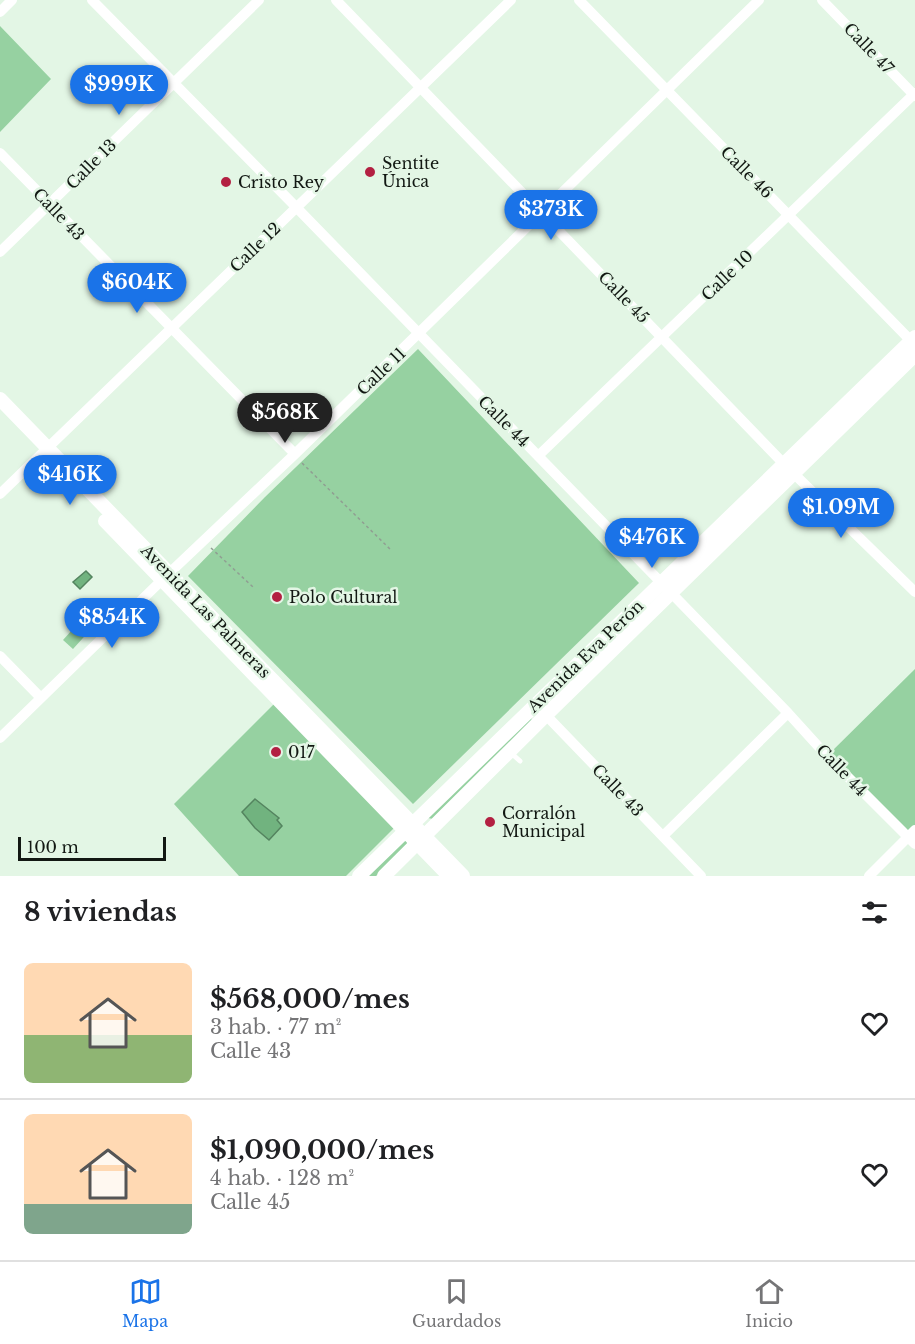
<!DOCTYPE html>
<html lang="es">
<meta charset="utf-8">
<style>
:root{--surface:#fff;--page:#f2f2f2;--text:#202124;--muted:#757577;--line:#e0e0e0;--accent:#1a73e8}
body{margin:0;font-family:"Libre Baskerville",serif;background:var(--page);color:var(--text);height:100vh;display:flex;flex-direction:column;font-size:22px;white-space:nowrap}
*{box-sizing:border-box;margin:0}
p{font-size:20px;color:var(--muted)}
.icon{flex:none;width:33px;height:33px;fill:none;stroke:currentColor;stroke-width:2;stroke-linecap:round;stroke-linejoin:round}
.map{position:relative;height:876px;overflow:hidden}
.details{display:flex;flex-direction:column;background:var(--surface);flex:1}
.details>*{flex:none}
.scale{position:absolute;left:18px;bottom:15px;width:148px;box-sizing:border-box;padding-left:6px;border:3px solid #121813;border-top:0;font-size:16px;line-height:21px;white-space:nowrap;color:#121813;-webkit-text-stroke:4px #e3f6e5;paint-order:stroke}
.price{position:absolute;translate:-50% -51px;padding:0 14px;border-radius:21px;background:var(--accent);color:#fff;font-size:20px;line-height:39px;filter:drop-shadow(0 2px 3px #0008)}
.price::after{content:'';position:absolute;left:50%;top:36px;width:18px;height:14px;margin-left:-9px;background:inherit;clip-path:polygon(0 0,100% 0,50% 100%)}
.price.current{background:#222;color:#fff}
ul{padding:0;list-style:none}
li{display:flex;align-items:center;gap:18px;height:150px;padding:0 24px}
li+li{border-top:2px solid var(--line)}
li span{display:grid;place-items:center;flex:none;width:168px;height:120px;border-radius:9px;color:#555}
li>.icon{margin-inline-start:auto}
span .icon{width:72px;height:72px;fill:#fffc;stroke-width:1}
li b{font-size:26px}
h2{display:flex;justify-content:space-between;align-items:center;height:72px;padding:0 24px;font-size:26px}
.menu{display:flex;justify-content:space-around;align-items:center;height:84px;border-top:2px solid var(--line);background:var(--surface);font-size:16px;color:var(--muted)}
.menu a{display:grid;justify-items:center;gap:3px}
.menu .current{color:var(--accent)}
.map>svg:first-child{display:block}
.green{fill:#96d1a1}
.water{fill:#71b37f;stroke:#54845f;stroke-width:1.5}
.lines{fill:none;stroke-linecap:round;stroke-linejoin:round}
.path{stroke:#909e92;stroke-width:1.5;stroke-dasharray:3 3;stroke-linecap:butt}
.service{stroke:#fff;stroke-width:5}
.minor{stroke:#fff;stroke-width:10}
.secondary{stroke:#fff;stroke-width:14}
.poi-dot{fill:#b32042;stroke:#e3f6e5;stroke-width:2}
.labels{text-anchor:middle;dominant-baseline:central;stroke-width:5;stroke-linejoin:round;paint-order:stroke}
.street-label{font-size:16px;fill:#121813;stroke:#e3f6e5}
.poi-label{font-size:16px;fill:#121813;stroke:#e3f6e5;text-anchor:start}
</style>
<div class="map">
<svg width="915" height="876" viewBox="0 0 915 876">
<rect width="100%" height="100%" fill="#e3f6e5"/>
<!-- green -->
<path class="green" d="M 0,26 L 51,79 L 0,132 Z
M 418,349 L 639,583 L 413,804 L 188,576 L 265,497 Z
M 82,619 L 92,628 L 73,649 L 63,640 Z
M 915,669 L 915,830 L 909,837 L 827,756 Z
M 277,701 L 396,826 L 346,876 L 239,876 L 174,804 Z
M 531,716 L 532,722 L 433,819 L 428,818 Z
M 402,839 L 407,841 L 407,845 L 376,876 L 365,876 Z"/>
<!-- water -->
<path class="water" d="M 86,571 L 92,577 L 80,589 L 73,582 Z
M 255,799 L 279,818 L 277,820 L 282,826 L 269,840 L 255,828 L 242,812 Z"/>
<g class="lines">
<!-- path -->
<path class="path" d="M 302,463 L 392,551
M 211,548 L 253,587"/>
<!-- service -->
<path class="service" d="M 511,753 L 520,761"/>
<!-- minor -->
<path class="minor" d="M 92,0 L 296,207 L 788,713 L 827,756 L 915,844
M 336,0 L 784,464 L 915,592
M 579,0 L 915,345
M 822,0 L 915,96
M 0,12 L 12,0
M 0,153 L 295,454
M 0,252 L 259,0
M 538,456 L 915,93
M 0,494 L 511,0
M 0,656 L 41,698
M 542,711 L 701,876
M 0,738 L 162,580 L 295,454 L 759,0
M 663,836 L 788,713
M 869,876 L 915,830"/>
<!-- secondary -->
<path class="secondary" d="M 0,399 L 463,876
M 105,521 L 449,876
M 359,876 L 915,337
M 384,876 L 546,715 L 915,355"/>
</g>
<!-- markers -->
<g class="poi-dot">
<circle cx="370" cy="172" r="6"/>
<circle cx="226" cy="182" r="6"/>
<circle cx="277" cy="597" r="6"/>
<circle cx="276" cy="752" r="6"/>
<circle cx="490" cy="822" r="6"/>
</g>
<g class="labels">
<!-- street labels -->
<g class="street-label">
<text transform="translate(869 48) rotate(46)">Calle 47</text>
<text transform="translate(91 164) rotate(-45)">Calle 13</text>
<text transform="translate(747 172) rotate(45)">Calle 46</text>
<text transform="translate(59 214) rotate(46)">Calle 43</text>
<text transform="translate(255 247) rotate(-44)">Calle 12</text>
<text transform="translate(727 275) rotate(-44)">Calle 10</text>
<text transform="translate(624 297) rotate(46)">Calle 45</text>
<text transform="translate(381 371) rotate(-44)">Calle 11</text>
<text transform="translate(504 421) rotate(45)">Calle 44</text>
<text transform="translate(206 611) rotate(46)">Avenida Las Palmeras</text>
<text transform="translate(585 656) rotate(-44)">Avenida Eva Perón</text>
<text transform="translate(842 770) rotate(46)">Calle 44</text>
<text transform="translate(618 790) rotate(46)">Calle 43</text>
</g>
<!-- poi labels -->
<g class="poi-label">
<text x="382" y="163">Sentite<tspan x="382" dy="18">Única</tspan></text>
<text x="238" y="182">Cristo Rey</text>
<text x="289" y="597">Polo Cultural</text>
<text x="288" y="752">017</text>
<text x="502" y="813">Corralón<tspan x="502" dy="18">Municipal</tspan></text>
</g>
</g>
</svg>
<div class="scale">100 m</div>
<b class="price" style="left:119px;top:116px">$999K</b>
<b class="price" style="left:551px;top:241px">$373K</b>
<b class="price" style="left:137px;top:314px">$604K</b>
<b class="price current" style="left:285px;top:444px">$568K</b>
<b class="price" style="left:70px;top:506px">$416K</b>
<b class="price" style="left:841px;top:539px">$1.09M</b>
<b class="price" style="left:652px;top:569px">$476K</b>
<b class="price" style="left:112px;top:649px">$854K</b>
</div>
<section class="details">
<h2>8 viviendas<svg class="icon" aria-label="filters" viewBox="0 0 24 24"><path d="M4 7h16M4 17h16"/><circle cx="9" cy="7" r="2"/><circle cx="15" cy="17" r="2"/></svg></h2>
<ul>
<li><span style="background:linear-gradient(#ffd9b3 60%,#8fb573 0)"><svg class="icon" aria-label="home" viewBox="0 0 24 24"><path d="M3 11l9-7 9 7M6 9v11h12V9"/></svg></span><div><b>$568,000/mes</b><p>3 hab. · 77 m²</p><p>Calle 43</p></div><svg class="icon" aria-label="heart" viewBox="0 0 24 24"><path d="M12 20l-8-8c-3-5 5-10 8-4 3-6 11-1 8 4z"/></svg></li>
<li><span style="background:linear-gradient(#ffd9b3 75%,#7fa58c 0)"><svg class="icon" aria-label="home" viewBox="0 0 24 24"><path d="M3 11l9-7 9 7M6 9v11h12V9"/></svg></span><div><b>$1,090,000/mes</b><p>4 hab. · 128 m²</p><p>Calle 45</p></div><svg class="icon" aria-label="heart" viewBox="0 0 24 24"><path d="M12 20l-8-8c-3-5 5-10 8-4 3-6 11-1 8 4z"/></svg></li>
</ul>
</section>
<nav class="menu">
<a class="current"><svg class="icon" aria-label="map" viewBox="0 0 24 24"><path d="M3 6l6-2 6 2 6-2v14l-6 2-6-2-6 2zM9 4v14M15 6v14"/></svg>Mapa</a>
<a><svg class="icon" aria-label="saved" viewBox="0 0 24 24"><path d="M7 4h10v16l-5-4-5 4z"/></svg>Guardados</a>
<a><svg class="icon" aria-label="home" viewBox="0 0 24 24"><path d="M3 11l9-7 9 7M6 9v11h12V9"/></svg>Inicio</a>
</nav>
